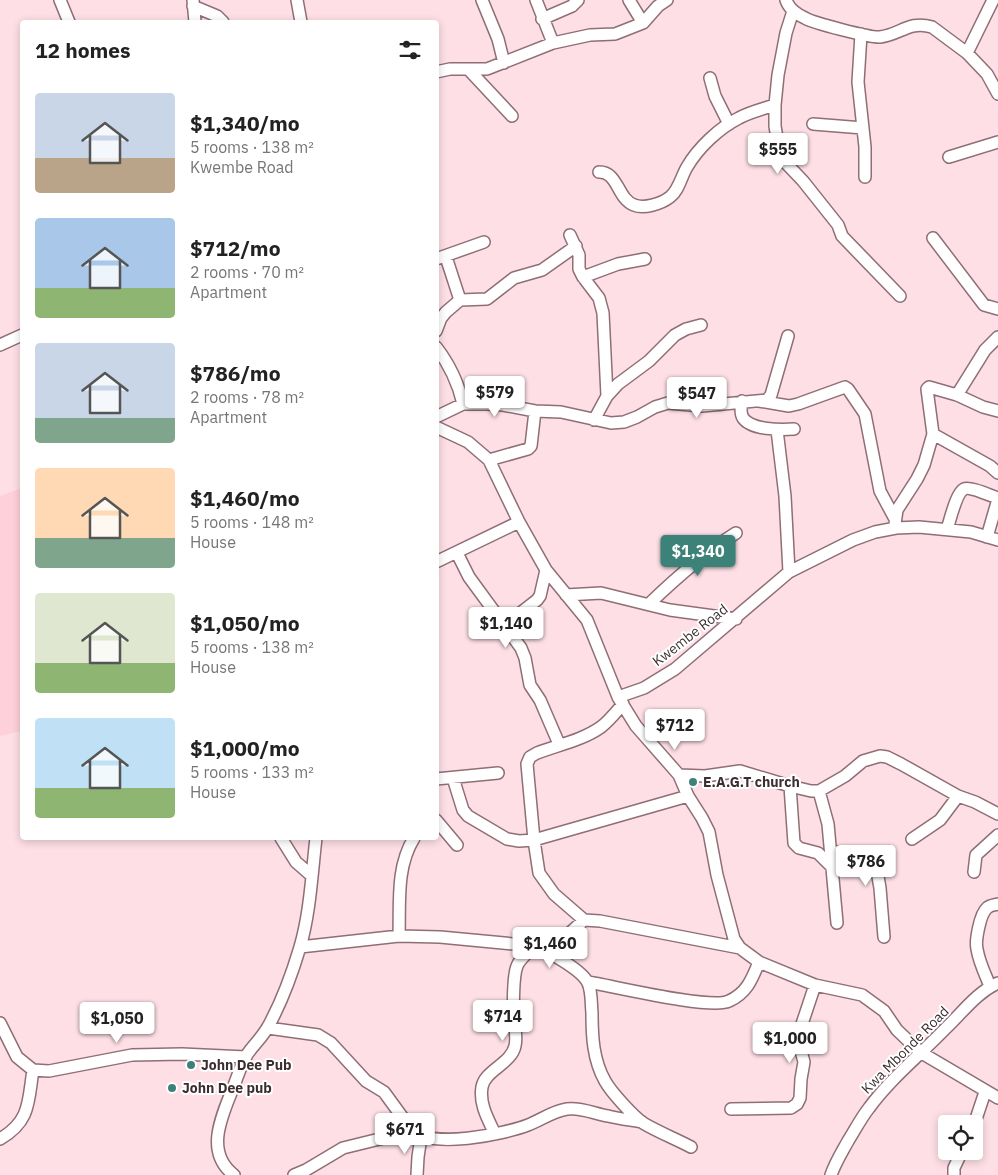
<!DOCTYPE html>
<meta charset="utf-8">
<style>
:root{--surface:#fff;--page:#f2f2f2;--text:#222;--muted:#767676;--accent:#3d8279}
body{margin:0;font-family:"IBM Plex Sans",sans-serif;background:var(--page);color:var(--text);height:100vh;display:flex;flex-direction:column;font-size:19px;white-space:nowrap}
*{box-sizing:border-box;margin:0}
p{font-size:16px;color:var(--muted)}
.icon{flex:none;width:28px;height:28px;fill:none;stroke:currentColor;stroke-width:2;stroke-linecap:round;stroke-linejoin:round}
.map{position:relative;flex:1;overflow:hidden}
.panel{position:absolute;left:20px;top:20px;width:419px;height:820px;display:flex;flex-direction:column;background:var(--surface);border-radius:5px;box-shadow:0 2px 8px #0003}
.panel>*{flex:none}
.fabs{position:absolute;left:938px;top:1115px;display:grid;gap:10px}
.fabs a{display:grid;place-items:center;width:45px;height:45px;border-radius:5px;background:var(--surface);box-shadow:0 2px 8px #0003;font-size:25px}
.price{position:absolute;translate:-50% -42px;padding:0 11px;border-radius:5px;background:#fff;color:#222;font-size:16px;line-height:32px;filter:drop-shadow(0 1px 2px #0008)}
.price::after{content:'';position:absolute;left:50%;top:30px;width:15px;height:11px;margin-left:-8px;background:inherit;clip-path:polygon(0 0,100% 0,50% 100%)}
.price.on{background:var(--accent);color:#fff}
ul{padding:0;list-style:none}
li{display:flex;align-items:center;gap:15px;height:125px;padding:0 15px}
li span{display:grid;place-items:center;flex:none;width:140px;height:100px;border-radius:5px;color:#555}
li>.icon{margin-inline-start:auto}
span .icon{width:60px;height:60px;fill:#fffc;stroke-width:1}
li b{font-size:21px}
h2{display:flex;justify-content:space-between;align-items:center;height:60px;padding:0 15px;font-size:21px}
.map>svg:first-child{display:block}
.built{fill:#fed0da}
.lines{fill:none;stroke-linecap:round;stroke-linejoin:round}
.minor-casing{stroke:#8f6e76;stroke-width:14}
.minor{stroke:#fff;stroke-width:11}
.poi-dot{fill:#3d8279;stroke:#fff;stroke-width:2}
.labels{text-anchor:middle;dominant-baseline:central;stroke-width:4;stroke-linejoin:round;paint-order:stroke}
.street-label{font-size:14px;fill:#3b2d30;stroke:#fff}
.poi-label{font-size:14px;font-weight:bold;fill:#3b2d30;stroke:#fff;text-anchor:start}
</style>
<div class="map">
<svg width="998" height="1175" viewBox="0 0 998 1175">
<rect width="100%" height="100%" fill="#fddfe5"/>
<!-- built -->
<path class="built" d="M 22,488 L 22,731 L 0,736 L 0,496 Z"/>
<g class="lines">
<defs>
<path id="minor" d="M 60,0 L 69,22
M 193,0 L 195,22
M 297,0 L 301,22
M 482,0 L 498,39 L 504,63
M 536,0 L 553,43
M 629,0 L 643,23
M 786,0 C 789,9 796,14 805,18 C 813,23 871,38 880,37 C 900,35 909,20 932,27 L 967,53 L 987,74 L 998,94
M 193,6 L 217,16 L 223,22
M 793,11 L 786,33 L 778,75 L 775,105 L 775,126 L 777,138 L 782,159 L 803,181 L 838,225 L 842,236 L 900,296
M 542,19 L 572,6 L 578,0
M 861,34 L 858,82 L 865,147 L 865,177
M 967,53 L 993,0
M 469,70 L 512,116
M 436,72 L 450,69 L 487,69 L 553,43 L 590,35 L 615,34 L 643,23 L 658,6 L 667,0
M 710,78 L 715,96 L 729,124
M 813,124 L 863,128
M 949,157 L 998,142
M 599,172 C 603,172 607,173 610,176 C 619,184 621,200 634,205 C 644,209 661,204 670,197 C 679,190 681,177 687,167 C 698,148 719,128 739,118 C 750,112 763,109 775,105
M 570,235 L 579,255 L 579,269 L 583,277 L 599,298 L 603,313 L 607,396
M 933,238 L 984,305 L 998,309
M 436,259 L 484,242
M 583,277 L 618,264 L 645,259
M 460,300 L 487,299 L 514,278 L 542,270 L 576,246
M 436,331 L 441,318 L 446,312 L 460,300 L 446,257
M 0,345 L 22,335
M 436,347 C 450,365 458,382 463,404
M 957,395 L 985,350 L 998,337
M 742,401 C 741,406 740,413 743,418 C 751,430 781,430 794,429
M 759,401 L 789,406 L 798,404 L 845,387 L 848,389 L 865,414 L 880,491 L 895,519
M 436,417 L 463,404 L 487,404 L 503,405 L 535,411 L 561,412 L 611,423 L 624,422 L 637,417 L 655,407 L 668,403 L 702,406 L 767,400 L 771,395 L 788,336
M 594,420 L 607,396 L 618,384 L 649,361 L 675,335 L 686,329 L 701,325
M 436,427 L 468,442 L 489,460 L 519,522 L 546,570 L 587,620 L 618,697 L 636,726 L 679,775 L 688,796 L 702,818 L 709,832 L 717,875 L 734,939 L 740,948 L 759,962 L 815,985 L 862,995 L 884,1011 L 897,1030 L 920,1052 L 998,1098
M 777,430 L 785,496 L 789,572
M 933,434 L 990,466 L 998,473
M 489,460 L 528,449 L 531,446 L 535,411
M 895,524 L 897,510 L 917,479 L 924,465 L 933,434 L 927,389 L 929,387 L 957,395 L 983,407 L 998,411
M 947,529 C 950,521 956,493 964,489 C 970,486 991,496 998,498
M 987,537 L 998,499
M 457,553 L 469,577 L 521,648 L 525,658 L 530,685 L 540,700 L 559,744
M 436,562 L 519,522
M 566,595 L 601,593 L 670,610 L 736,619
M 649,604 C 676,578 704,553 736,533
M 505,625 L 537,600 L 540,596 L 546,570
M 618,697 L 644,688 L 675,669 L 789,572 L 853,540 L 875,532 L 896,528 L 919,527 L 971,532 L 998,540
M 679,775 L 705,776 L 740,771 L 790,786 L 811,791 L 819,791 L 845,776 L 863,761 L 880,756 L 887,757 L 901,764 L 958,796 L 975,802 L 998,814
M 453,778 L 463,810 L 468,816 L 507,839 L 519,841 L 534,840 L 688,796
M 436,779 L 498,773
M 790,786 L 794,843 L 799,848 L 818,853 L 831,866
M 819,791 L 828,824 L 837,923
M 436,820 L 457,845
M 281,838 L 296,862 L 312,876
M 912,839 L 940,820 L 958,796
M 831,851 L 865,858 L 876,865 L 880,888 L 884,937
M 974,872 L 976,855 L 998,835
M 584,920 L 554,894 L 539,873 L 534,840 L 527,764 L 530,757 L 537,753 C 558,745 583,740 601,727 C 609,721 616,712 623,704
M 399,936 C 400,902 396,867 414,838
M 300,947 L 399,936 L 440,937 L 535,946 C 549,952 582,970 588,983 C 592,992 591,1004 592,1013 C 592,1036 593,1060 605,1081 C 611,1092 633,1116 643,1123 C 658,1132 676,1139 691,1147
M 549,952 L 584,920 L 600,921 L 740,948
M 588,982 C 613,986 711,1010 729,1001 C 747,993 752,979 759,962
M 990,986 C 985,974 979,962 977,949 C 975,941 980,914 987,908 C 990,905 994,905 998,904
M 0,1023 L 17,1057 L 33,1070 L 49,1071 L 132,1055 L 182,1054 L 246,1057
M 268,1028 L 318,1035 L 331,1043 L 366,1081 L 384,1092 L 411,1129 C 429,1150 505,1134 528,1125 C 541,1120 553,1111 567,1109 C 581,1107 595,1114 608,1116 C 620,1119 631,1120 642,1122
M 731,1109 L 791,1108 L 797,1104 L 800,1098 L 801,1079 L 804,1062 L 801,1051 L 799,1036 L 801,1027 L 815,985
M 974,1125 L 985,1092
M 495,1134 C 488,1119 479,1104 482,1087 C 485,1070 511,1064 515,1046 C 517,1038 515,1028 514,1019 C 513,1007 513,976 517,966 C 520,958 529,952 535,946
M 0,1139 C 31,1121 28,1101 33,1070
M 234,1175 C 204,1152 222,1116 233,1088 C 237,1078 241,1065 246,1056 C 253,1045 263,1037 269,1025 C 282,1001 292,974 300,947 C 310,914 312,872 316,838
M 294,1175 L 306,1170 L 343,1148 L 412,1131
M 417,1175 L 418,1157 L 421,1137
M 831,1175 C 835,1163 842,1152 848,1141 C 855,1130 861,1118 869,1108 C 891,1078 920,1055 946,1028 C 962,1013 977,992 998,983
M 954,1175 L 954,1168 L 962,1151"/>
</defs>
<!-- minor casing -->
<use href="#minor" class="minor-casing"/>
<!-- minor -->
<use href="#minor" class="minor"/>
</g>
<!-- markers -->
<g class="poi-dot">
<circle cx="693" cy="782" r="5"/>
<circle cx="191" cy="1065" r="5"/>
<circle cx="172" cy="1088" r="5"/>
</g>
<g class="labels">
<!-- street labels -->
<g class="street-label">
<text transform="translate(690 635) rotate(-38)">Kwembe Road</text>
<text transform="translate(905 1050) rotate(-45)">Kwa Mbonde Road</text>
</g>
<!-- poi labels -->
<g class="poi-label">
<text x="703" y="782">E.A.G.T church</text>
<text x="201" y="1065">John Dee Pub</text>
<text x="182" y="1088">John Dee pub</text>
</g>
</g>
</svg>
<div class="fabs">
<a><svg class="icon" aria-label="locate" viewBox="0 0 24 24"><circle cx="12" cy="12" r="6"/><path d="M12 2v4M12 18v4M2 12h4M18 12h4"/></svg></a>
</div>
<b class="price" style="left:778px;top:175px">$555</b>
<b class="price" style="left:495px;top:418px">$579</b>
<b class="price" style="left:697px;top:419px">$547</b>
<b class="price on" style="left:698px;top:577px">$1,340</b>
<b class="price" style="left:506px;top:649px">$1,140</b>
<b class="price" style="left:675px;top:751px">$712</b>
<b class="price" style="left:866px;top:887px">$786</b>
<b class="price" style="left:550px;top:969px">$1,460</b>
<b class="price" style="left:503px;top:1042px">$714</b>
<b class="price" style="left:117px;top:1044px">$1,050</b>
<b class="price" style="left:790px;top:1064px">$1,000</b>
<b class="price" style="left:405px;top:1155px">$671</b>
<section class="panel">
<h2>12 homes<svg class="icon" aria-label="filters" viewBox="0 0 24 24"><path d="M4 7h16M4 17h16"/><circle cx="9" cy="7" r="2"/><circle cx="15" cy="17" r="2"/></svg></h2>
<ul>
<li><span style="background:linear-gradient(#c9d6e8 65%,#b9a48a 0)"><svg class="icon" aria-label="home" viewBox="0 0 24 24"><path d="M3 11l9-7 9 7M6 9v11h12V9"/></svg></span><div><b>$1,340/mo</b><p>5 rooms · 138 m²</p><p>Kwembe Road</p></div></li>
<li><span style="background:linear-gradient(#a9c7e8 70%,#8fb573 0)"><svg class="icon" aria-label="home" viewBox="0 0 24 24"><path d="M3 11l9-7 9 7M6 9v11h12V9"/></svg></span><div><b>$712/mo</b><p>2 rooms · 70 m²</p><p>Apartment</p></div></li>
<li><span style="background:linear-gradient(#c9d6e8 75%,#7fa58c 0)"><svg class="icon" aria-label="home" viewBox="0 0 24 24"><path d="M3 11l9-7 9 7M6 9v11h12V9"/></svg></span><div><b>$786/mo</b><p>2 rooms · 78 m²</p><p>Apartment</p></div></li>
<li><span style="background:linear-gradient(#ffd9b3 70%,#7fa58c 0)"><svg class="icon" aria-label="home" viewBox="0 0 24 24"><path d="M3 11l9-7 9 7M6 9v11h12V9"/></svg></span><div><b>$1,460/mo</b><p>5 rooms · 148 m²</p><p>House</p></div></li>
<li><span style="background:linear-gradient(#dfe7d0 70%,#8fb573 0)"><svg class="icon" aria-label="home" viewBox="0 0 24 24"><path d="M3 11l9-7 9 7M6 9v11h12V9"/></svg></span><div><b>$1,050/mo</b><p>5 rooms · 138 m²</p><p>House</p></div></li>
<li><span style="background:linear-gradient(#bfe0f5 70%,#8fb573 0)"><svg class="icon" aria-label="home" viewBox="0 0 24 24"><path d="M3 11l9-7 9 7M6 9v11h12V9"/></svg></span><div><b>$1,000/mo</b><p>5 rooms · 133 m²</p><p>House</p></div></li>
</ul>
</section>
</div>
